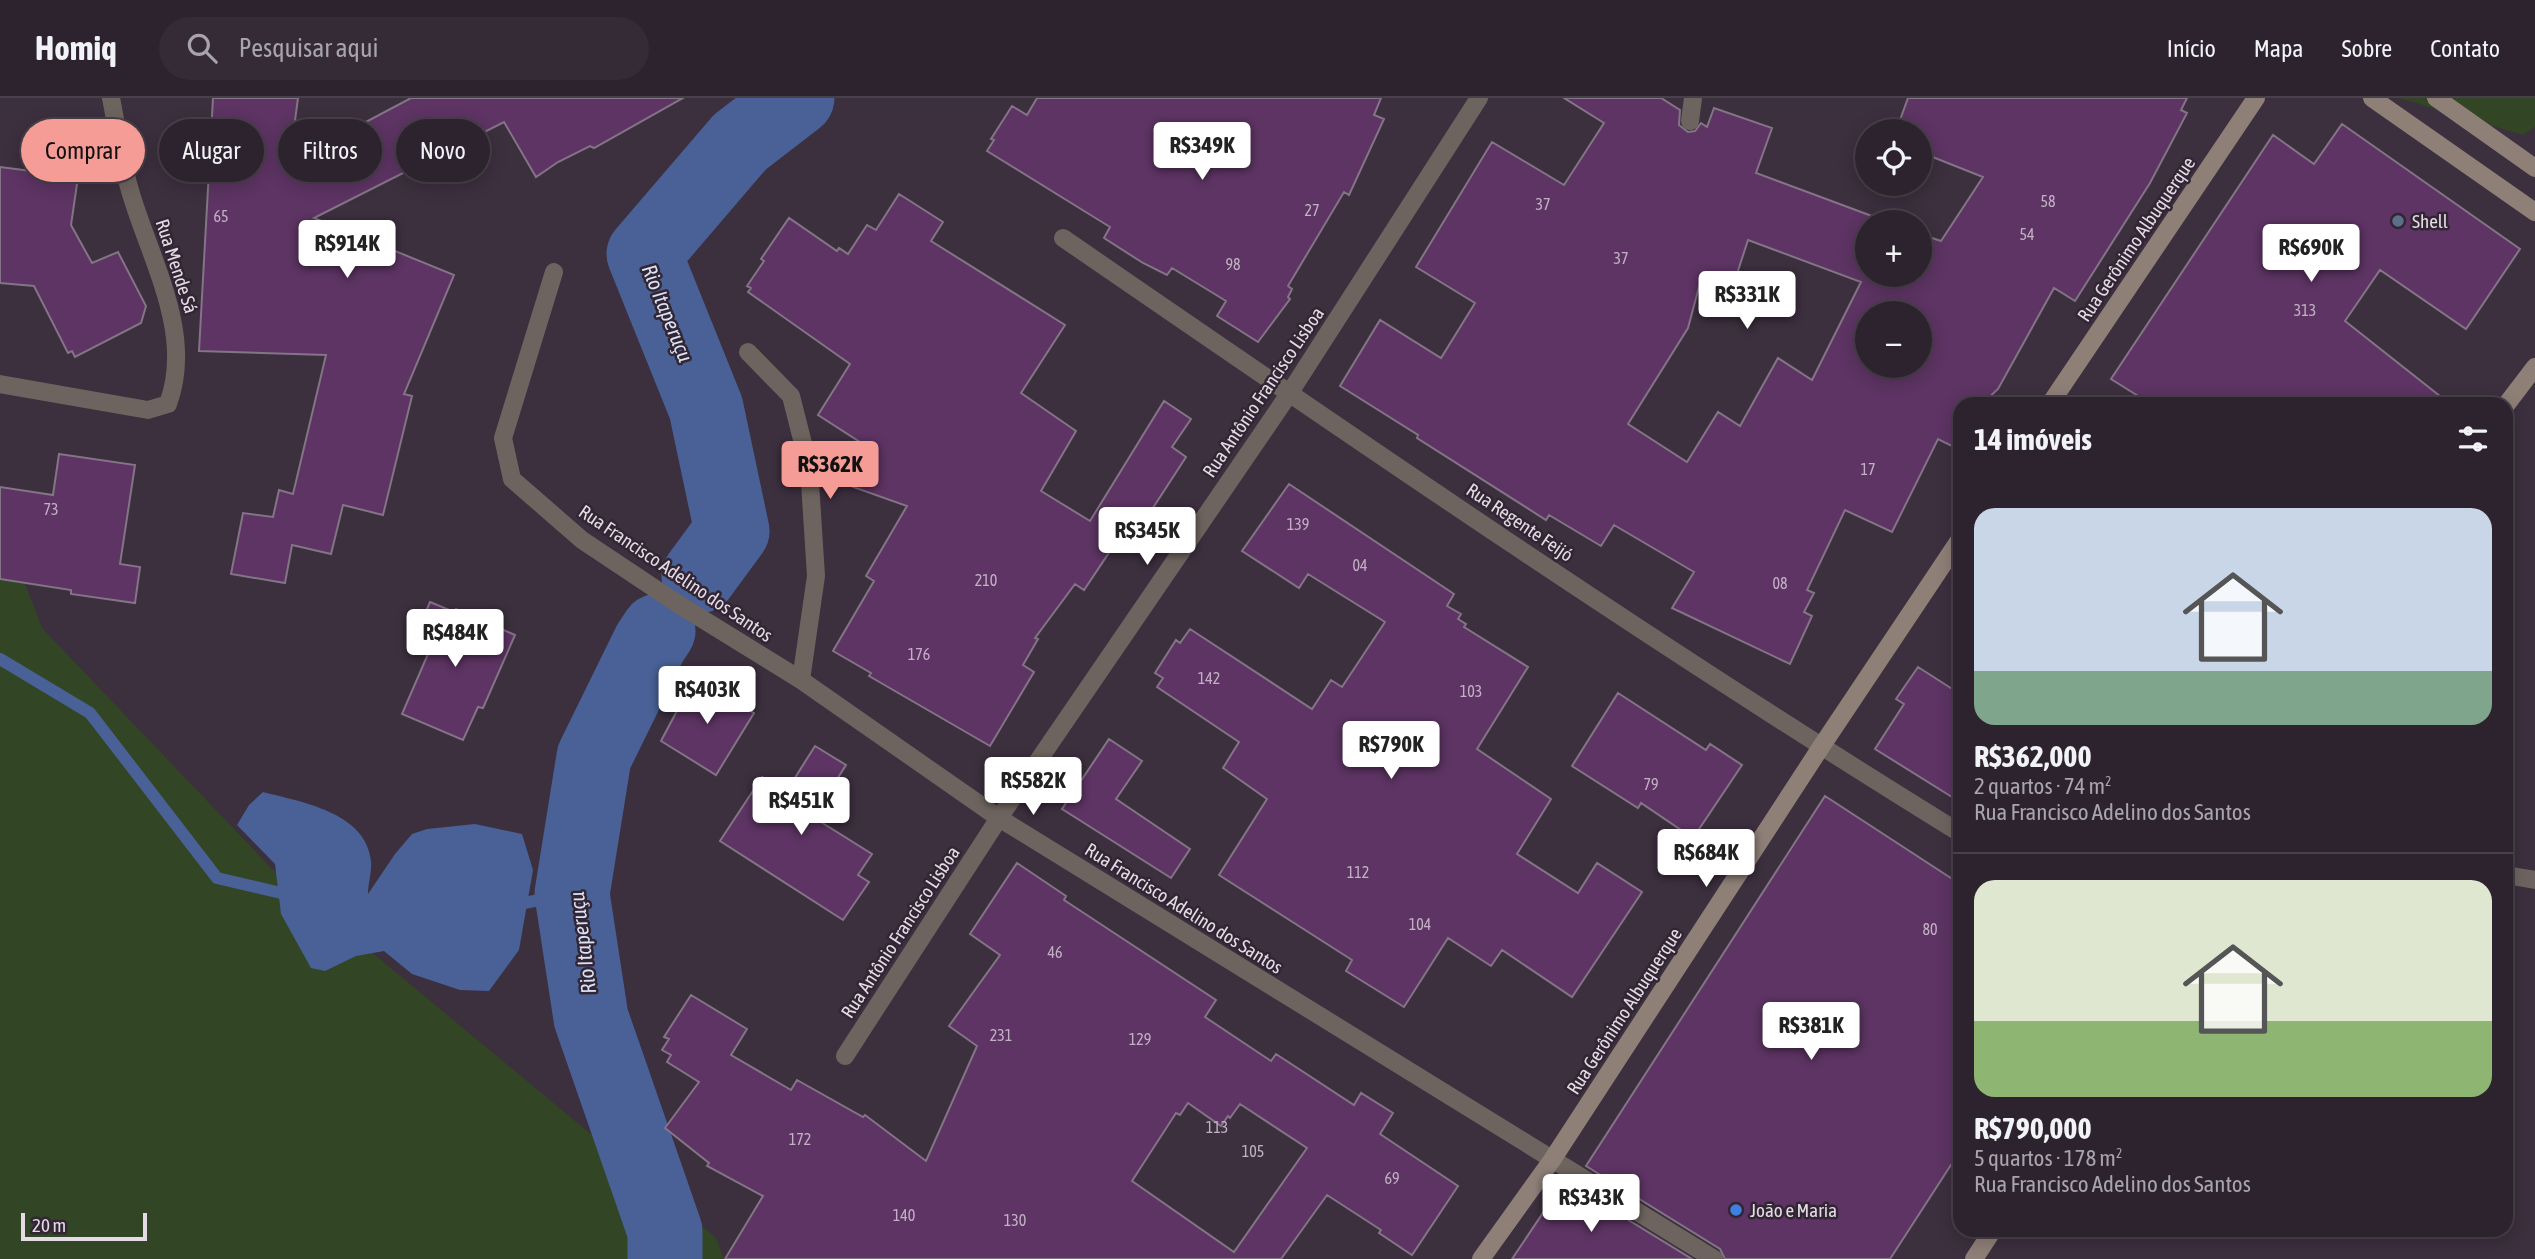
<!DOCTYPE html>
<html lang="pt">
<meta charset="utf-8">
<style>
:root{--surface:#2d232e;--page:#352b36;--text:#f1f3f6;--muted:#a7a4aa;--line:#48404a;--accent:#f59c96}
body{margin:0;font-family:"Asap Condensed",sans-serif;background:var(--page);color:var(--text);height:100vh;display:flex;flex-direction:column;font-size:26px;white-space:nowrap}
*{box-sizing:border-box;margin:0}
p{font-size:23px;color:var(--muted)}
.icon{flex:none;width:38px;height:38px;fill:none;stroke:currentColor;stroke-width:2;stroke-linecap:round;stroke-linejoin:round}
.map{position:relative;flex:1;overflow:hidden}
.sheet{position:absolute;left:1953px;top:299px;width:560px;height:840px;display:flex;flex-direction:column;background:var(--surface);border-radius:21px;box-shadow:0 4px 18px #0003,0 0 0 2px var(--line)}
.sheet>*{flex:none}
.top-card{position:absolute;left:21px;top:21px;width:665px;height:63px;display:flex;gap:14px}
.tools{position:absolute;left:1855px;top:21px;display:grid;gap:14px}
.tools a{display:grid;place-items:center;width:77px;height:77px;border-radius:50%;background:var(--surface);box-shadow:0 4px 18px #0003,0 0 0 2px var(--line);font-size:35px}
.scale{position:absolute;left:21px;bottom:18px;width:126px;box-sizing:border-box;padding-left:7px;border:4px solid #e4dbe5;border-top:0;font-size:19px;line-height:24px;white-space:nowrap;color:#e4dbe5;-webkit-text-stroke:5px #322534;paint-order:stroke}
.price{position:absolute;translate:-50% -60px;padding:0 16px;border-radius:7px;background:#fff;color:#222;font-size:23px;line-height:46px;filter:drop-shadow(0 2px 4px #0008)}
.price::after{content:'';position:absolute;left:50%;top:42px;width:21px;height:16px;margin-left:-10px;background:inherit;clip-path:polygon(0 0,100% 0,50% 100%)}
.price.selected{background:var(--accent);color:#111}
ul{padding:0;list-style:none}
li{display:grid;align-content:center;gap:14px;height:371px;padding:0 21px}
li+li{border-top:2px solid var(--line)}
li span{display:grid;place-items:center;height:217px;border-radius:21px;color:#555}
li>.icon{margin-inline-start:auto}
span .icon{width:126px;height:126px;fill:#fffc;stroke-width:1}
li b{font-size:30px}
h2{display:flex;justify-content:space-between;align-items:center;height:84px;padding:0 21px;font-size:30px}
.chip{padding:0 24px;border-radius:32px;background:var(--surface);box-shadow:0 4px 18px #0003,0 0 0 2px var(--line);font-size:24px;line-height:63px}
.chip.selected{background:var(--accent);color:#111}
header{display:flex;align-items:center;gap:42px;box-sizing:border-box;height:98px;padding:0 35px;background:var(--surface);border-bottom:2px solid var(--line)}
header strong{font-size:33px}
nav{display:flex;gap:38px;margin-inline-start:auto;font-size:24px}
.search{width:490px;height:63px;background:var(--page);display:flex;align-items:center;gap:18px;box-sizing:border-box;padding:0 24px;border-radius:38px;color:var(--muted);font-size:26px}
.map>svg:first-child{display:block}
.green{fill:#324625}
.water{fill:#496196}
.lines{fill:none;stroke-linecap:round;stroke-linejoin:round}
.stream{stroke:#496196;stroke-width:12}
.river{stroke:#496196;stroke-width:75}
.building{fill:#5d3463;stroke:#837486;stroke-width:2;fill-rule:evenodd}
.street{stroke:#6e645f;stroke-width:18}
.secondary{stroke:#8e7f77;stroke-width:18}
.service-dot{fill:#5c6f8a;stroke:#322534;stroke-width:2.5}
.shop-dot{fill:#3f7fe0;stroke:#322534;stroke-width:2.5}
.labels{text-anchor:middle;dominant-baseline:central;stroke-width:5;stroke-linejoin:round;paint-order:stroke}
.number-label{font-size:16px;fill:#c2b1c4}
.poi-label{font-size:19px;fill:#e4dbe5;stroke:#322534;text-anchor:start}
.street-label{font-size:19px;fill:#e4dbe5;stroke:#322534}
.water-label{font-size:21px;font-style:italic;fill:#dae2f3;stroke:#322534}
</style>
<header>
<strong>Homiq</strong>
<div class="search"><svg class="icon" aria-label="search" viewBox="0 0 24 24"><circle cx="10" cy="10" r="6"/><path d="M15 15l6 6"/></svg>Pesquisar aqui</div>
<nav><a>Início</a><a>Mapa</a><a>Sobre</a><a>Contato</a></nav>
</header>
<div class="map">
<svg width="2535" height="1161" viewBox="0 0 2535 1161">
<rect width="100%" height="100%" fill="#3c2f3e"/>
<!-- green -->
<path class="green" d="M 2399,0 L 2535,0 L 2535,29 L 2523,37 Z
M 0,420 L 42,530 L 275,774 L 716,1140 L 724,1161 L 0,1161 Z"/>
<!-- water -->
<path class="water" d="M 263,694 C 301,704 366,714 371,763 C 372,774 368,786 368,796 L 395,756 L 412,736 L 427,731 L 475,726 L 522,736 L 533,772 L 519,852 L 489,893 L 460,892 L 412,876 L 384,853 L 356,858 L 325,873 L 311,870 L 281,816 L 275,766 L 237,727 L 249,707 Z"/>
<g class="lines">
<!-- stream -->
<path class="stream" d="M 0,561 L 90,615 L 217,780 L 294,798
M 513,807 L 572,796"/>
<!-- river -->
<path class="river" d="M 699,478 L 732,433 L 706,310 L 644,156 L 740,44 L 797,0
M 658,533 L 650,545 L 594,659 L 572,796 L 591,920 L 665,1133 L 665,1161"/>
</g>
<!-- building -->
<path class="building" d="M 213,0 L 298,0 L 290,60 L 347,34 L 411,0 L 683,0 L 594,50 L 590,48 L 558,64 L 536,79 L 504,24 L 314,120 L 454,177 L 404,296 L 412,298 L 383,417 L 343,407 L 331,456 L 292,447 L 285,485 L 231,476 L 243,415 L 273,419 L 279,392 L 293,396 L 326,257 L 199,253 Z
M 1037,0 L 1381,0 L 1374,17 L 1384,21 L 1349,97 L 1344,94 L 1288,188 L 1292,191 L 1288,199 L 1290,201 L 1258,244 L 1217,218 L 1226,203 L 1172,170 L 1167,177 L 1143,165 L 1104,140 L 1110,129 L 987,53 L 994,42 L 991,41 L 1012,8 L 1027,17 Z
M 1564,0 L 1661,0 L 1680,12 L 1679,27 L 1688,34 L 1695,33 L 1701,25 L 1707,29 L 1714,10 L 1772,30 L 1756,75 L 1888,124 L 1867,124 L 1867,177 L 1920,177 L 1920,136 L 1941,143 L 1983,79 L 1920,54 L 1920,33 L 1896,33 L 1908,0 L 2187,0 L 2181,12 L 2187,15 L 2150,85 L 2075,203 L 2054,190 L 1998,291 L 1982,306 L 1960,306 L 1960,352 L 1938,341 L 1892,434 L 1845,412 L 1807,492 L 1814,495 L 1804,514 L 1812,518 L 1790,566 L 1672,510 L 1694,474 L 1614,427 L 1601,448 L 1549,417 L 1546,422 L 1417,340 L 1418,337 L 1340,288 L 1380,222 L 1441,260 L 1475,205 L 1416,169 L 1492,44 L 1564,87 L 1604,25 ZM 1748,142 L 1861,184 L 1812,282 L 1778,260 L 1740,328 L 1718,314 L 1687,364 L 1628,326 L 1688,230 L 1703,174 L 1734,185 ZM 1867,215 L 1920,215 L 1920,268 L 1867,268 Z
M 2342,26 L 2520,151 L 2466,231 L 2380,172 L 2345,223 L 2450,306 L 2151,306 L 2111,281 L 2273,37 L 2314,66 Z
M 0,69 L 78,79 L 71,127 L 92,165 L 118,154 L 146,208 L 141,225 L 75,259 L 72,253 L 68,255 L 34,188 L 0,185 Z
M 899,96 L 943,124 L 931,143 L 1065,227 L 1021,295 L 1076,333 L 1041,393 L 1090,423 L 1164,303 L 1191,321 L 1172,349 L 1186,359 L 1149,416 L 1139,410 L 1084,492 L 1075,486 L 1035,540 L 1038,541 L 1023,567 L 1034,574 L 990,648 L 869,578 L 871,575 L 833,553 L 874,483 L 866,478 L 907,408 L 853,389 L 866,348 L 818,317 L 850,266 L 748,194 L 751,190 L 747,188 L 764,163 L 761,161 L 789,120 L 837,153 L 839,150 L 848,156 L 867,127 L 876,132 Z
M 59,356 L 135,367 L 120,466 L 140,469 L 135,505 L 71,496 L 71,492 L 0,481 L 0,389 L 53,397 Z
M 1289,386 L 1454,496 L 1447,508 L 1461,516 L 1458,521 L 1466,526 L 1464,529 L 1528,569 L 1477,651 L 1551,701 L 1517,756 L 1578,795 L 1597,765 L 1642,794 L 1572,899 L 1502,852 L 1491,868 L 1448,840 L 1404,909 L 1346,873 L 1352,862 L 1219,777 L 1267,701 L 1223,670 L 1239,644 L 1157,589 L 1163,580 L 1155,575 L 1176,542 L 1180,545 L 1190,531 L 1312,611 L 1331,582 L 1342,589 L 1385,524 L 1308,476 L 1299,490 L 1242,453 Z
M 430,504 L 454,514 L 456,511 L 515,537 L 483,610 L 478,609 L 463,642 L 402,616 L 428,556 L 411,548 Z
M 1918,569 L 1960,596 L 1960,704 L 1875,651 L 1904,606 L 1896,601 Z
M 695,579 L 754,615 L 716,677 L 661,643 Z
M 1618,595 L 1706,652 L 1710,646 L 1742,667 L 1693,740 L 1641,705 L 1638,710 L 1572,668 Z
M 1109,641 L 1142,663 L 1116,701 L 1190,751 L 1171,780 L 1062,711 Z
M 815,648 L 846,667 L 813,719 L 872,756 L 858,777 L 869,784 L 843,822 L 720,743 L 762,679 L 786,694 Z
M 1825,698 L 1960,786 L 1960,1053 L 1890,1161 L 1725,1161 L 1720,1151 L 1586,1068 Z
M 1017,765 L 1066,798 L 1064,802 L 1216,902 L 1205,919 L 1271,963 L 1276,956 L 1354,1007 L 1361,995 L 1393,1015 L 1380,1036 L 1458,1088 L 1412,1157 L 1379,1135 L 1381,1132 L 1327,1097 L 1281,1161 L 725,1161 L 763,1098 L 707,1068 L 709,1065 L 665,1030 L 699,984 L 667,964 L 671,957 L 662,952 L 669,941 L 664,939 L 691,897 L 747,931 L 731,957 L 791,992 L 797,982 L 863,1019 L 865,1017 L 926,1063 L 977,948 L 949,928 L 1000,857 L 970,836 ZM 1188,1005 L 1221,1028 L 1228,1018 L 1230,1020 L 1240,1006 L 1307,1050 L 1234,1154 L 1132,1083 L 1176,1015 L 1180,1017 Z
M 1573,1088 L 1692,1161 L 1512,1161 L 1551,1103 L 1560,1109 Z"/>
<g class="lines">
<!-- street -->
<path class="street" d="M 1690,23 L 1693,0
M 1063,140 C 1358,343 1655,547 1960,735
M 554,174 L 503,340 L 512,381 L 582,442 L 678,506 L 801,582 L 999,720 L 1714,1161
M 748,254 L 791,298 L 809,369 L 816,478 L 801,582
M 0,286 L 148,312 L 168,306 C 195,234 148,158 129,89 C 121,60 117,30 111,0
M 2506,777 L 2535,782
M 845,958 L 999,720 L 1289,296 L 1479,0"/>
<!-- secondary -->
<path class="secondary" d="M 2372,0 L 2535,114
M 2436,0 L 2535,70
M 2050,306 L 2256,0
M 2506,307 L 2535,269
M 1481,1161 L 1552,1062 L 1821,649 L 1960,441
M 1974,1161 L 1993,1132"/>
</g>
<!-- markers -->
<circle class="service-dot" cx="2398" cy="123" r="7"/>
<circle class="shop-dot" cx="1736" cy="1112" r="7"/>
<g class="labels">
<!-- number labels -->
<g class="number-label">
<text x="2048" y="103">58</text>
<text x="1543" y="106">37</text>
<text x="1312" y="112">27</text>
<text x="221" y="118">65</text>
<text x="2027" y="136">54</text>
<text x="1621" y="160">37</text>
<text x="1233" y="166">98</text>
<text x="2305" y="212">313</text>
<text x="1868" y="371">17</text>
<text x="51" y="411">73</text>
<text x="1298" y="426">139</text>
<text x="1360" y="467">04</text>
<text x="986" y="482">210</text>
<text x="1780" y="485">08</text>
<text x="919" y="556">176</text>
<text x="1209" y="580">142</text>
<text x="1471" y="593">103</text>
<text x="1651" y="686">79</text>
<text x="1358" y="774">112</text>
<text x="1420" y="826">104</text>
<text x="1930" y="831">80</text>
<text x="1055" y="854">46</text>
<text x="1001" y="937">231</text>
<text x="1140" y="941">129</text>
<text x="1217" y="1029">113</text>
<text x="800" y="1041">172</text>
<text x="1253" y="1053">105</text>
<text x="1392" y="1080">69</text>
<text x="904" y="1117">140</text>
<text x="1015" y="1122">130</text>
</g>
<!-- poi labels -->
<g class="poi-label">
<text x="2412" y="123">Shell</text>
<text x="1750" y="1112">João e Maria</text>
</g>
<!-- street labels -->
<g class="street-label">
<text transform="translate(2136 141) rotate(-56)">Rua Gerônimo Albuquerque</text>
<text transform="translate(177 168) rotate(72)">Rua Mende Sá</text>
<text transform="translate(1263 294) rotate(-56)">Rua Antônio Francisco Lisboa</text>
<text transform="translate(1520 424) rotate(34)">Rua Regente Feijó</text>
<text transform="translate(676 475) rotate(34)">Rua Francisco Adelino dos Santos</text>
<text transform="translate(1184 810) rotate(32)">Rua Francisco Adelino dos Santos</text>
<text transform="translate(900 834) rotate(-57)">Rua Antônio Francisco Lisboa</text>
<text transform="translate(1624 913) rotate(-57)">Rua Gerônimo Albuquerque</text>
</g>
<!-- water labels -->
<g class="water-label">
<text transform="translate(668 215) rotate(68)">Rio Itaperuçu</text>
<text transform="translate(582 845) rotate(-97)">Rio Itaperuçu</text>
</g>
</g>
</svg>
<div class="tools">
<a><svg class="icon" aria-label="locate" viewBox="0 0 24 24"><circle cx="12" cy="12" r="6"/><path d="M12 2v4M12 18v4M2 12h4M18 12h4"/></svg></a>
<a>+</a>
<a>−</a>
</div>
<div class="scale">20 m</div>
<b class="price" style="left:1202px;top:84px">R$349K</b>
<b class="price" style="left:347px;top:182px">R$914K</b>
<b class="price" style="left:2311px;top:186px">R$690K</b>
<b class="price" style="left:1747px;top:233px">R$331K</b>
<b class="price selected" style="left:830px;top:403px">R$362K</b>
<b class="price" style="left:1147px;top:469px">R$345K</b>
<b class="price" style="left:455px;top:571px">R$484K</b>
<b class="price" style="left:707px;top:628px">R$403K</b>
<b class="price" style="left:1391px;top:683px">R$790K</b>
<b class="price" style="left:1033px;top:719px">R$582K</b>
<b class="price" style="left:801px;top:739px">R$451K</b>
<b class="price" style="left:1706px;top:791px">R$684K</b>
<b class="price" style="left:1811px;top:964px">R$381K</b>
<b class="price" style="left:1591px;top:1136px">R$343K</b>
<div class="top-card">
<a class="chip selected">Comprar</a>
<a class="chip">Alugar</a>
<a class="chip">Filtros</a>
<a class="chip">Novo</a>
</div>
<section class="sheet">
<h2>14 imóveis<svg class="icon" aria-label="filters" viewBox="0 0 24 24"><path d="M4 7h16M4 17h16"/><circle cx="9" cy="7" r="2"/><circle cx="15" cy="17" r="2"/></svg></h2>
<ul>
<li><span style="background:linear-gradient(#c9d6e8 75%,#7fa58c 0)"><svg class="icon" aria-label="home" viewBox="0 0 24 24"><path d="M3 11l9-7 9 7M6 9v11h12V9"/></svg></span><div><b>R$362,000</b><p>2 quartos · 74 m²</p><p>Rua Francisco Adelino dos Santos</p></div></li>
<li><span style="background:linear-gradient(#dfe7d0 65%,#8fb573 0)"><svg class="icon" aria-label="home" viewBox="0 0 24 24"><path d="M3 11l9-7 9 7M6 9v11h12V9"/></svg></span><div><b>R$790,000</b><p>5 quartos · 178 m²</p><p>Rua Francisco Adelino dos Santos</p></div></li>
</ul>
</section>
</div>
